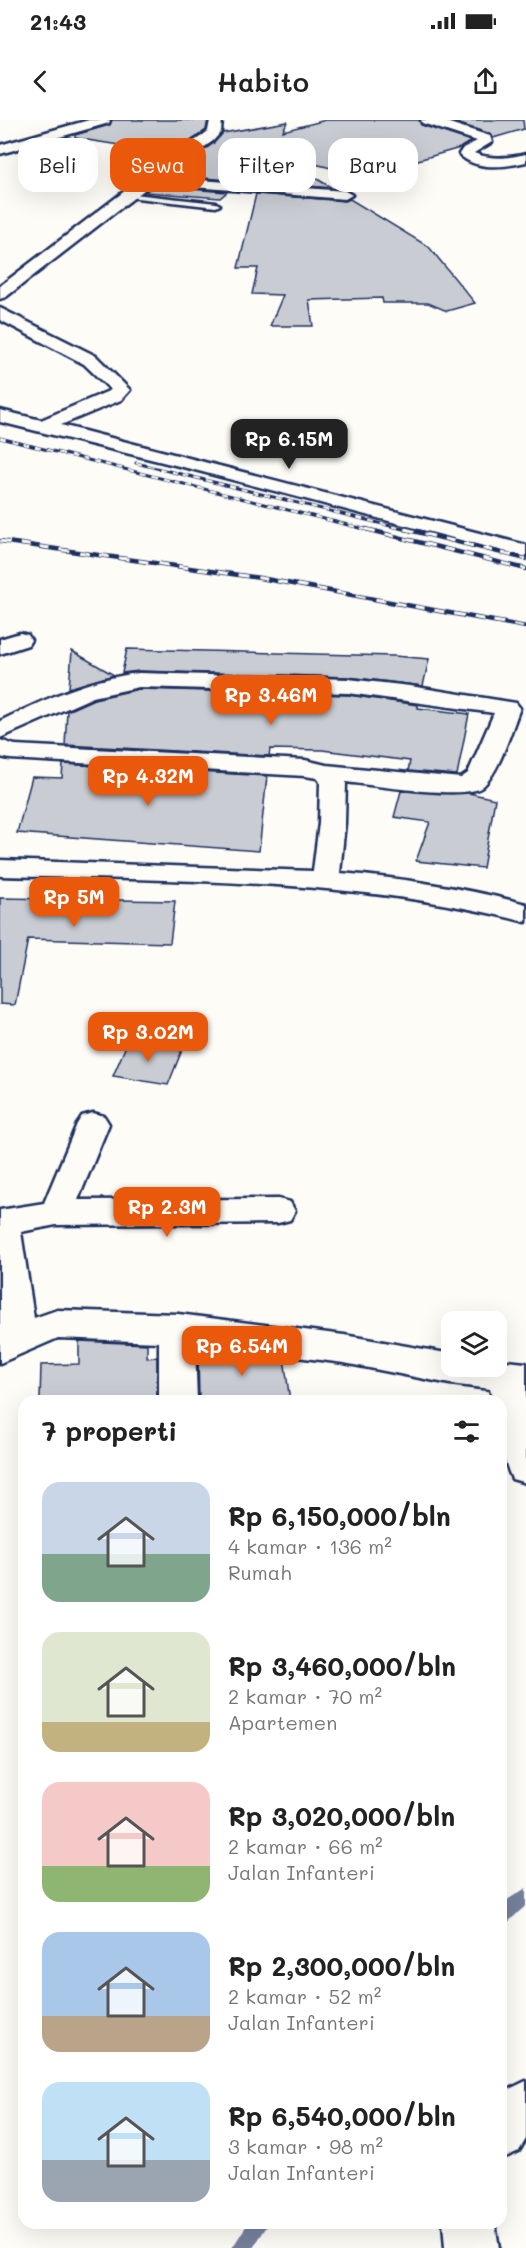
<!DOCTYPE html>
<html lang="id">
<meta charset="utf-8">
<style>
:root{--surface:#fff;--page:#f6f6f6;--text:#222;--muted:#767676;--accent:#ea580c}
body{margin:0;font-family:Mali,sans-serif;background:var(--page);color:var(--text);height:100vh;display:flex;flex-direction:column;font-size:22px;white-space:nowrap}
*{box-sizing:border-box;margin:0}
p{font-size:20px;color:var(--muted)}
.icon{flex:none;width:33px;height:33px;fill:none;stroke:currentColor;stroke-width:2;stroke-linecap:round;stroke-linejoin:round}
.map{position:relative;flex:1;overflow:hidden}
.sheet{position:absolute;left:18px;top:1275px;width:489px;height:834px;display:flex;flex-direction:column;background:var(--surface);border-radius:18px;box-shadow:0 6px 24px #0002}
.sheet>*{flex:none}
.guide{position:absolute;left:18px;top:18px;width:490px;height:54px;display:flex;gap:12px}
.buttons{position:absolute;left:441px;top:1191px;display:grid;gap:12px}
.buttons a{display:grid;place-items:center;width:66px;height:66px;border-radius:12px;background:var(--surface);box-shadow:0 6px 24px #0002;font-size:30px}
.price{position:absolute;translate:-50% -51px;padding:0 14px;border-radius:12px;background:var(--accent);color:#fff;font-size:20px;line-height:39px;filter:drop-shadow(0 2px 3px #0008)}
.price::after{content:'';position:absolute;left:50%;top:36px;width:18px;height:14px;margin-left:-9px;background:inherit;clip-path:polygon(0 0,100% 0,50% 100%)}
.price.on{background:#222;color:#fff}
ul{padding:0;list-style:none}
li{display:flex;align-items:center;gap:18px;height:150px;padding:0 24px}
li span{display:grid;place-items:center;flex:none;width:168px;height:120px;border-radius:18px;color:#555}
li>.icon{margin-inline-start:auto}
span .icon{width:72px;height:72px;fill:#fffc;stroke-width:1}
li b{font-size:26px}
h2{display:flex;justify-content:space-between;align-items:center;height:72px;padding:0 24px;font-size:26px}
.chip{padding:0 21px;border-radius:18px;background:var(--surface);box-shadow:0 6px 24px #0002;font-size:21px;line-height:54px}
.chip.on{background:var(--accent);color:#fff}
.status{display:flex;justify-content:space-between;align-items:center;height:42px;padding:0 30px;background:var(--surface);direction:ltr}
.status svg{height:16px;fill:currentColor}
header{display:flex;justify-content:space-between;align-items:center;height:78px;padding:0 24px;background:var(--surface);font-size:27px;font-weight:600}
.map>svg:first-child{display:block}
.lines{fill:none;stroke-linecap:round;stroke-linejoin:round}
.stream{fill:#76819c;fill-rule:evenodd}
.building{fill:#c9ccd3;stroke:#1b2f5e;stroke-width:1.5}
.lane-casing{stroke:#1b2f5e;stroke-width:5}
.street-casing{stroke:#1b2f5e;stroke-width:5}
.secondary-casing{stroke:#1b2f5e;stroke-width:5}
.lane{fill:#fdfcf7;fill-rule:evenodd}
.street{fill:#fdfcf7;fill-rule:evenodd}
.secondary{fill:#fdfcf7;fill-rule:evenodd}
.rail-far1-casing{stroke:#1b2f5e;stroke-width:3}
.rail-casing{stroke:#1b2f5e;stroke-width:4.5}
.rail-far1{stroke:#fdfcf7;stroke-width:2;stroke-dasharray:6;stroke-linecap:butt}
.rail{stroke:#fdfcf7;stroke-width:3;stroke-dasharray:10;stroke-linecap:butt}
</style>
<div class="status"><b>21:43</b><svg viewBox="0 0 49 12"><path d="M0 12V9h3v3zM5 12V6h3v6zM10 12V3h3v9zM15 12V0h3v12zM26 1h20v11H26zM47 4h2v5h-2z"/></svg></div>
<header><svg class="icon" aria-label="back" viewBox="0 0 24 24"><path d="M15 5l-7 7 7 7"/></svg>Habito<svg class="icon" aria-label="share" viewBox="0 0 24 24"><path d="M12 15V3M7 8l5-5 5 5M5 13v7h14v-7"/></svg></header>
<div class="map">
<svg width="526" height="2128" viewBox="0 0 526 2128">
<rect width="100%" height="100%" fill="#fdfcf7"/>
<filter id="ink" filterUnits="userSpaceOnUse"><feTurbulence type="fractalNoise" baseFrequency=".0167" numOctaves="2"/><feDisplacementMap in="SourceGraphic" scale="12" xChannelSelector="R" yChannelSelector="G"/><feConvolveMatrix kernelMatrix="1 2 1 2 8 2 1 2 1" color-interpolation-filters="sRGB"/></filter>
<g filter="url(#ink)">
<g class="lines">
<!-- stream -->
<path class="stream" d="M 526,1768 L 526,1786 C 517,1792 511,1802 501,1806 L 501,1784 Z
M 248,2103 L 269,2103 L 253,2128 L 232,2128 Z"/>
</g>
<!-- building -->
<path class="building" d="M 112,0 L 208,0 L 206,10 L 166,38 L 123,31 L 132,27 L 75,18 L 75,15 L 110,5 Z
M 326,0 L 419,0 L 421,5 L 471,21 L 460,28 L 362,56 L 276,34 L 332,68 L 258,62 L 263,41 L 240,61 L 168,55 L 214,23 L 223,13 L 287,2 L 283,11 Z
M 447,0 L 523,0 L 524,9 L 493,18 L 491,14 Z
M 153,66 L 227,72 L 220,78 L 145,72 Z
M 256,74 L 345,81 L 350,79 L 429,127 L 475,183 L 447,191 L 428,183 L 383,183 L 382,178 L 309,180 L 313,206 L 270,206 L 283,175 L 252,174 L 258,148 L 238,148 Z
M 127,529 L 394,536 L 429,539 L 423,566 L 348,557 L 139,551 L 122,553 Z
M 72,531 L 114,555 L 69,568 Z
M 139,569 L 348,575 L 418,585 L 418,588 L 469,594 L 457,655 L 408,651 L 410,641 L 322,630 L 270,629 L 269,636 L 65,625 L 67,591 L 94,579 Z
M 63,644 L 267,656 L 259,731 L 17,713 L 32,657 L 62,658 Z
M 401,671 L 469,673 L 495,679 L 483,748 L 416,741 L 430,702 L 394,697 Z
M 0,778 L 175,781 L 170,823 L 28,819 L 15,885 L 0,884 Z
M 128,921 L 182,930 L 168,965 L 113,956 Z
M 79,1221 L 147,1224 L 147,1238 L 157,1237 L 157,1281 L 40,1281 L 41,1245 L 79,1244 Z
M 227,1230 L 284,1238 L 290,1281 L 199,1281 L 198,1233 Z"/>
<g class="lines">
<defs>
<path id="lane" d="M 125,73 L 216,83 L 220,85 L 216,87 L 128,77 Z"/>
<path id="street" d="M 89,0 L 110,0 L 109,3 L 0,34 L 0,25 Z
M 421,0 L 440,0 L 490,16 L 492,22 L 474,33 C 491,40 509,38 526,34 L 526,42 C 506,47 475,51 459,34 L 463,28 L 477,21 L 422,3 Z
M 148,56 L 345,71 L 352,75 L 345,79 L 143,63 L 141,60 Z
M 0,188 L 96,236 L 130,270 L 121,280 L 61,305 L 526,425 L 526,437 L 191,349 L 0,302 L 0,290 L 41,300 L 111,270 L 84,244 L 0,200 Z
M 20,513 L 28,515 L 31,520 L 28,525 L 0,534 L 0,519 Z
M 139,553 L 348,559 L 410,566 L 516,583 L 520,588 C 511,610 500,652 482,667 C 468,680 370,665 346,662 L 345,703 L 340,753 C 403,758 465,768 526,784 L 526,802 C 355,758 176,761 0,756 L 0,740 L 313,751 L 319,703 L 320,662 L 317,658 L 305,656 L 10,639 L 0,637 L 0,620 L 15,625 L 305,640 L 326,645 L 461,658 L 468,653 L 494,593 L 348,573 L 139,567 L 93,577 L 0,618 L 0,601 C 45,579 89,559 139,553 Z
M 93,993 L 104,996 L 109,1004 L 78,1080 L 278,1079 L 290,1082 L 295,1091 L 290,1100 L 278,1103 L 56,1105 L 21,1112 L 34,1198 L 57,1190 L 178,1194 L 344,1215 L 452,1234 L 452,1246 L 496,1246 L 496,1240 L 526,1243 L 526,1363 L 512,1359 C 500,1334 501,1308 501,1281 L 493,1281 L 490,1269 L 450,1264 L 344,1243 L 195,1224 L 197,1281 L 159,1281 L 159,1222 L 58,1218 L 0,1243 L 0,1090 L 44,1083 L 77,1004 L 82,996 Z
M 526,1961 L 526,2019 L 519,2031 L 501,2039 L 501,1973 Z
M 443,2103 L 495,2103 L 499,2128 L 445,2128 Z"/>
<path id="secondary" d="M 210,0 L 222,0 L 221,12 L 213,21 L 153,63 L 6,177 L 0,179 L 0,166 L 143,57 L 203,15 L 208,11 Z"/>
</defs>
<!-- lane casing -->
<use href="#lane" class="lane-casing"/>
<!-- street casing -->
<use href="#street" class="street-casing"/>
<!-- secondary casing -->
<use href="#secondary" class="secondary-casing"/>
<!-- lane -->
<use href="#lane" class="lane"/>
<!-- street -->
<use href="#street" class="street"/>
<!-- secondary -->
<use href="#secondary" class="secondary"/>
<defs>
<path id="rail-far1" d="M 0,318 L 372,411
M 136,343 L 411,411"/>
<path id="rail" d="M 366,409 L 526,449
M 405,409 L 526,439
M 0,421 L 260,458 L 526,507"/>
</defs>
<!-- rail-far1 casing -->
<use href="#rail-far1" class="rail-far1-casing"/>
<!-- rail casing -->
<use href="#rail" class="rail-casing"/>
<!-- rail-far1 -->
<use href="#rail-far1" class="rail-far1"/>
<!-- rail -->
<use href="#rail" class="rail"/>
</g>
</g>
</svg>
<div class="buttons">
<a><svg class="icon" aria-label="layers" viewBox="0 0 24 24"><path d="M12 4l9 5-9 5-9-5zM3 14l9 5 9-5"/></svg></a>
</div>
<b class="price on" style="left:289px;top:350px">Rp 6.15M</b>
<b class="price" style="left:271px;top:606px">Rp 3.46M</b>
<b class="price" style="left:148px;top:687px">Rp 4.32M</b>
<b class="price" style="left:74px;top:808px">Rp 5M</b>
<b class="price" style="left:148px;top:943px">Rp 3.02M</b>
<b class="price" style="left:167px;top:1118px">Rp 2.3M</b>
<b class="price" style="left:242px;top:1257px">Rp 6.54M</b>
<div class="guide">
<a class="chip">Beli</a>
<a class="chip on">Sewa</a>
<a class="chip">Filter</a>
<a class="chip">Baru</a>
</div>
<section class="sheet">
<h2>7 properti<svg class="icon" aria-label="filters" viewBox="0 0 24 24"><path d="M4 7h16M4 17h16"/><circle cx="9" cy="7" r="2"/><circle cx="15" cy="17" r="2"/></svg></h2>
<ul>
<li><span style="background:linear-gradient(#c9d6e8 60%,#7fa58c 0)"><svg class="icon" aria-label="home" viewBox="0 0 24 24"><path d="M3 11l9-7 9 7M6 9v11h12V9"/></svg></span><div><b>Rp 6,150,000/bln</b><p>4 kamar · 136 m²</p><p>Rumah</p></div></li>
<li><span style="background:linear-gradient(#dfe7d0 75%,#c2b280 0)"><svg class="icon" aria-label="home" viewBox="0 0 24 24"><path d="M3 11l9-7 9 7M6 9v11h12V9"/></svg></span><div><b>Rp 3,460,000/bln</b><p>2 kamar · 70 m²</p><p>Apartemen</p></div></li>
<li><span style="background:linear-gradient(#f6c9c9 70%,#8fb573 0)"><svg class="icon" aria-label="home" viewBox="0 0 24 24"><path d="M3 11l9-7 9 7M6 9v11h12V9"/></svg></span><div><b>Rp 3,020,000/bln</b><p>2 kamar · 66 m²</p><p>Jalan Infanteri</p></div></li>
<li><span style="background:linear-gradient(#a9c7e8 70%,#b9a48a 0)"><svg class="icon" aria-label="home" viewBox="0 0 24 24"><path d="M3 11l9-7 9 7M6 9v11h12V9"/></svg></span><div><b>Rp 2,300,000/bln</b><p>2 kamar · 52 m²</p><p>Jalan Infanteri</p></div></li>
<li><span style="background:linear-gradient(#bfe0f5 65%,#9aa5b1 0)"><svg class="icon" aria-label="home" viewBox="0 0 24 24"><path d="M3 11l9-7 9 7M6 9v11h12V9"/></svg></span><div><b>Rp 6,540,000/bln</b><p>3 kamar · 98 m²</p><p>Jalan Infanteri</p></div></li>
</ul>
</section>
</div>
